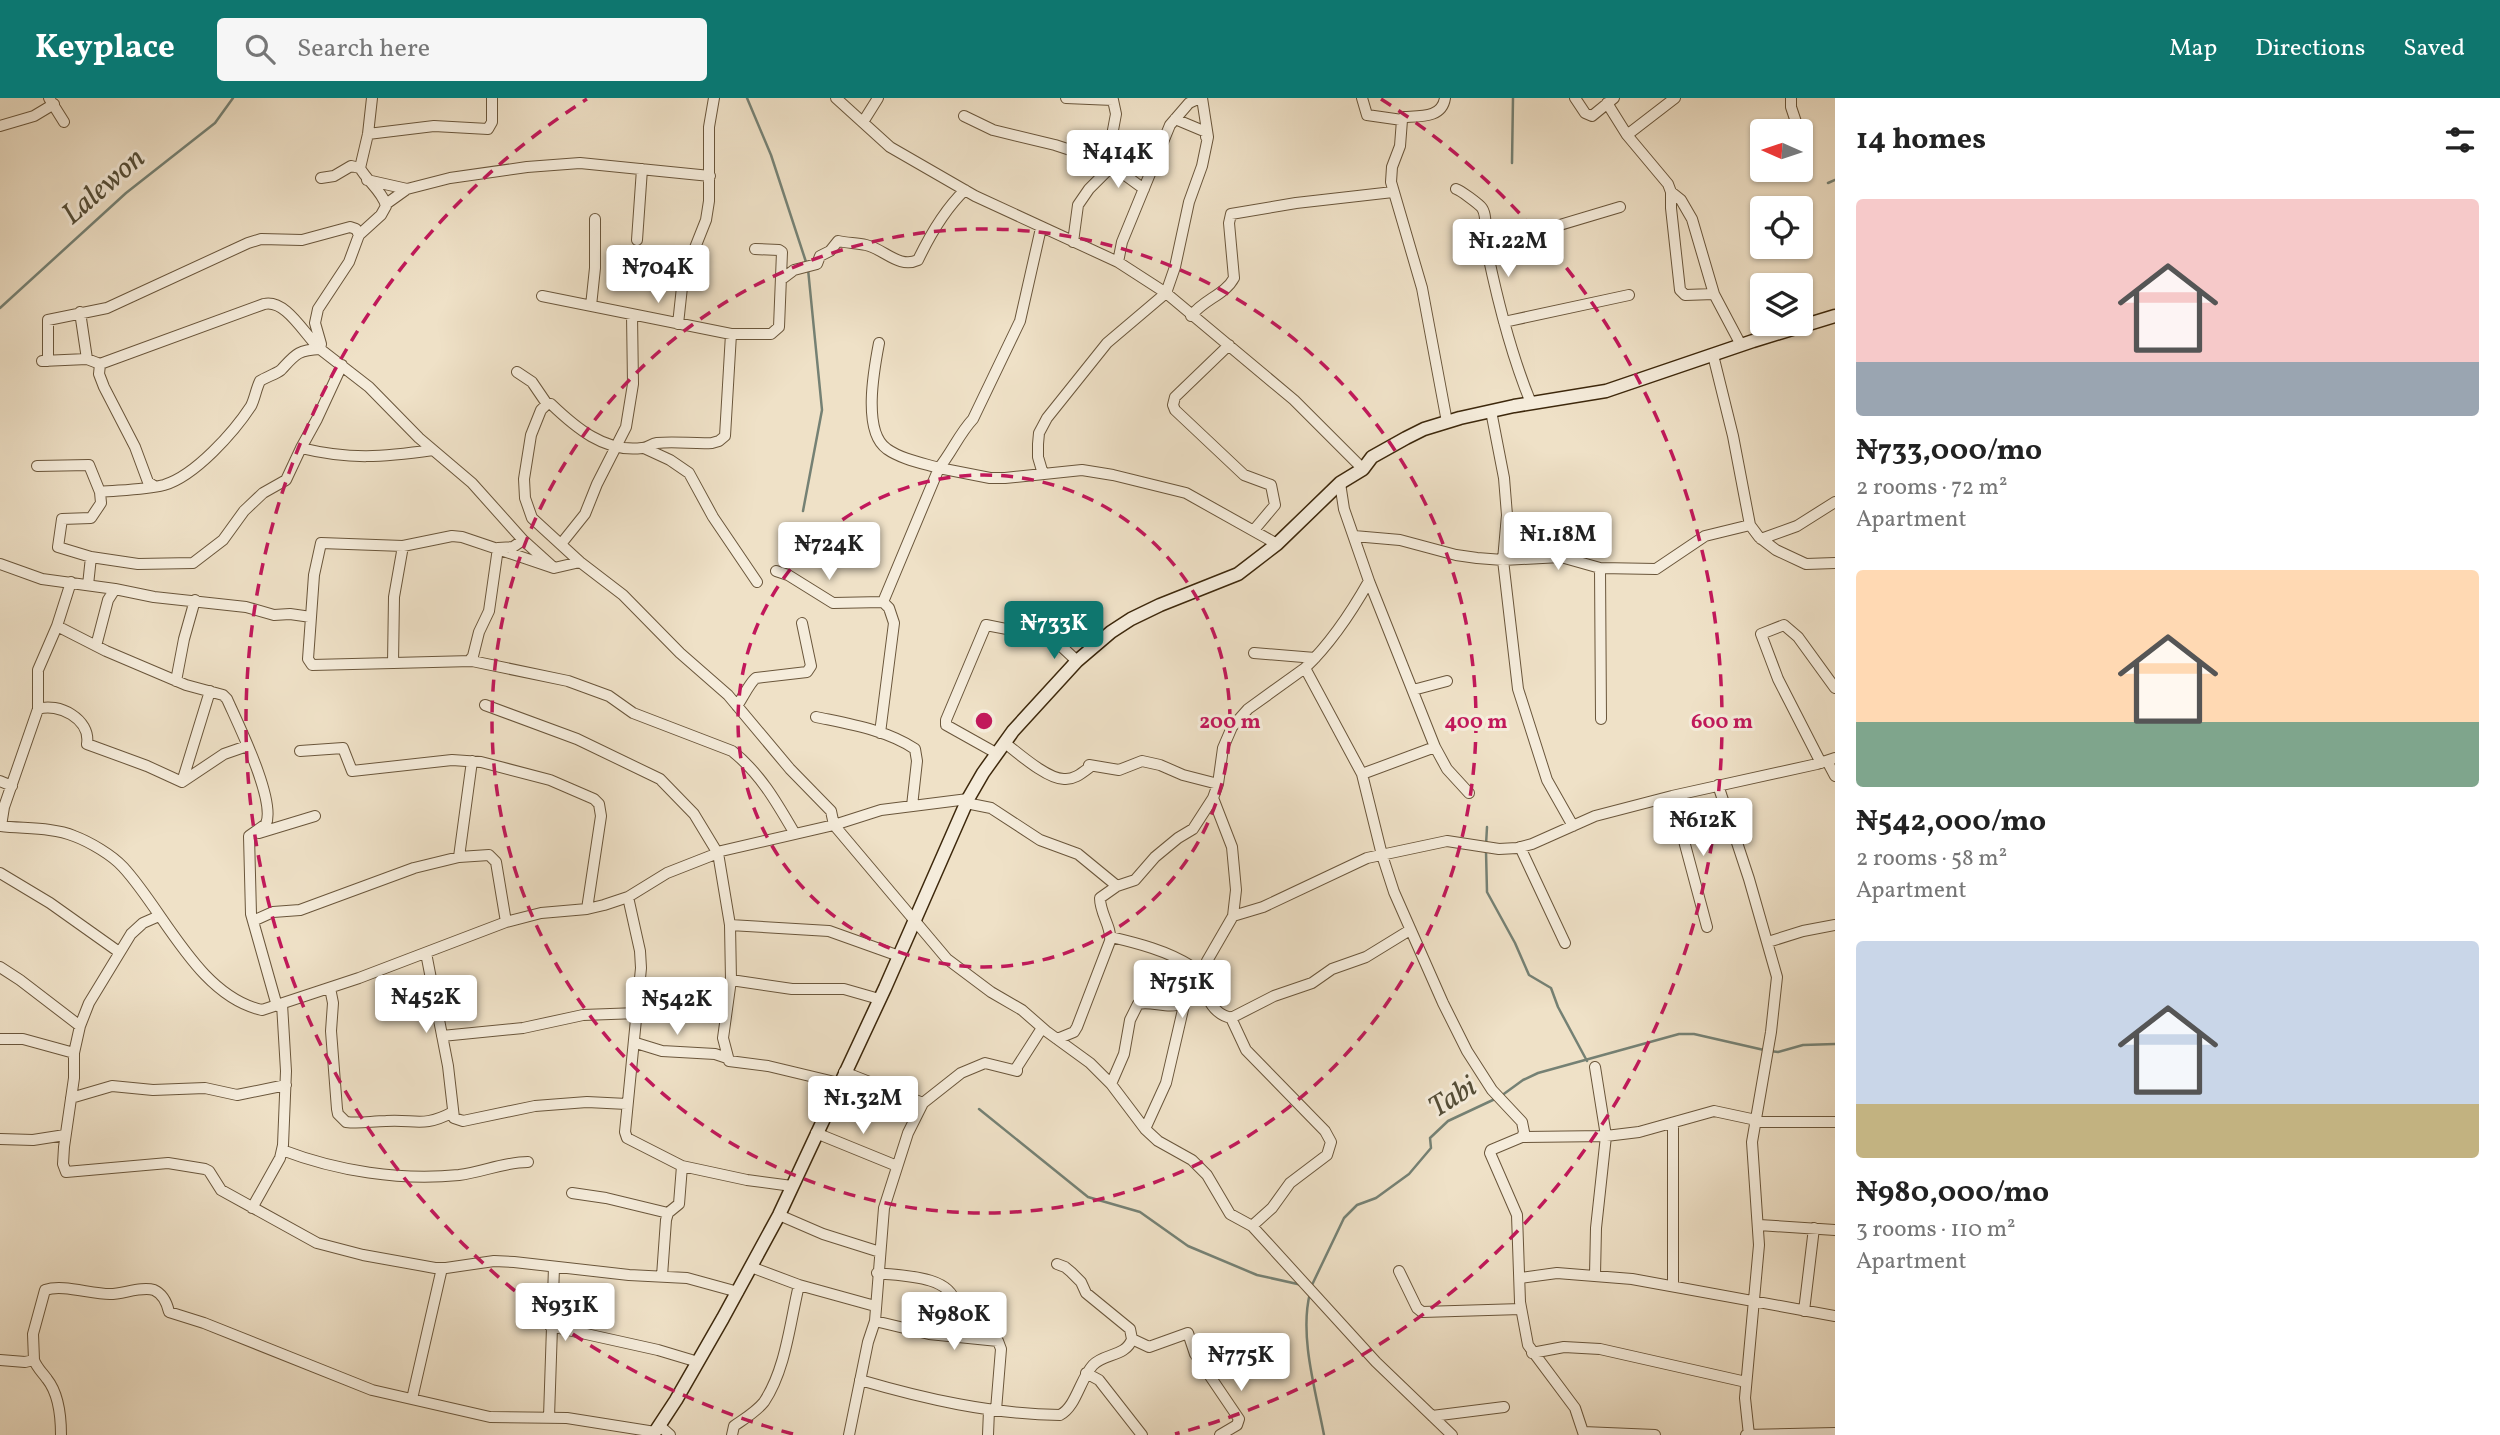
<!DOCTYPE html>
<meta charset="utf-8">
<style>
:root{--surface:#fff;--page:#f6f6f6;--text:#222;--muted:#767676;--accent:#0f766e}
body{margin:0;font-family:Vollkorn,serif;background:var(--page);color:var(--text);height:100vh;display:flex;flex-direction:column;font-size:26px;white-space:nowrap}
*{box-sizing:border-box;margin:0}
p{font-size:23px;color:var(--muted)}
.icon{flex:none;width:38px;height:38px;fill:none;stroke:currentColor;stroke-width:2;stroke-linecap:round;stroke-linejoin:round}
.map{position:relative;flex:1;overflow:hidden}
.drawer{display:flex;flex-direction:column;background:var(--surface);width:665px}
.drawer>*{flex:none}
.needle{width:46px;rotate:273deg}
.buttons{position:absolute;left:1750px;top:21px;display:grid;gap:14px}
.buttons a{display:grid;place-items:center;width:63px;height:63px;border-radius:7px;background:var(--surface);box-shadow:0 2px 5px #0004;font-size:35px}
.price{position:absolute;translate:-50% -60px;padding:0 16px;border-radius:7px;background:#fff;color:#222;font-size:23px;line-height:46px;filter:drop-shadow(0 2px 4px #0008)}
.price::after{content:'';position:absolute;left:50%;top:42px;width:21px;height:16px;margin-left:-10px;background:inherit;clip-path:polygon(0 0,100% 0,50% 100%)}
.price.on{background:var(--accent);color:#fff}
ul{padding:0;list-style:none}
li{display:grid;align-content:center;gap:14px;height:371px;padding:0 21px}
li span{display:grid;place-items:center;height:217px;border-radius:7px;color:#555}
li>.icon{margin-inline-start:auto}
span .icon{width:126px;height:126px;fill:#fffc;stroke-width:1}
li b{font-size:30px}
h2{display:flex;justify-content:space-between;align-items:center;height:84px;padding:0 21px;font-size:30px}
header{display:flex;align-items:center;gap:42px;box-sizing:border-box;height:98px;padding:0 35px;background:var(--accent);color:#fff}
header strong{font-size:33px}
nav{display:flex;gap:38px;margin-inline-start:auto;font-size:24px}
.search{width:490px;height:63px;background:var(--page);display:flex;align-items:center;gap:18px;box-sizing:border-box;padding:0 24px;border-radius:7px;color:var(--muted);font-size:26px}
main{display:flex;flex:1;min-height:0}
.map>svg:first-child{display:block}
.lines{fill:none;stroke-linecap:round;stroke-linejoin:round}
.stream{stroke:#758174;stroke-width:2.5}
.street-casing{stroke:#6a563b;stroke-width:12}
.secondary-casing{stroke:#3d280c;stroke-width:15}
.street{stroke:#f5ecdb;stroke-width:10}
.secondary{stroke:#f5ecdb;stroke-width:12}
.ring{fill:none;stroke:#c2185b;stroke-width:3.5;stroke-dasharray:12 9}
.labels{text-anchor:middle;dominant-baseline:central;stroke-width:6;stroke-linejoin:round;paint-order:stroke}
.water-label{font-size:30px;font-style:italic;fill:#544d37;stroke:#f5ecdb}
.centre{fill:#c2185b;stroke:#f5ecdb;stroke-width:3.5}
.ring-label{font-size:21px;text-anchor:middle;font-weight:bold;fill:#c2185b;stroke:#f5ecdb;stroke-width:6;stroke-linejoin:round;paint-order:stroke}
</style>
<header>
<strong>Keyplace</strong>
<div class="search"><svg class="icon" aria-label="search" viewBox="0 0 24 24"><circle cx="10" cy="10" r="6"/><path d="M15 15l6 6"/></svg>Search here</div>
<nav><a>Map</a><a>Directions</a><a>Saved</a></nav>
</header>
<main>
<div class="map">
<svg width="1835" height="1337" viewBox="0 0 1835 1337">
<rect width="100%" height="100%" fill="#efe1c7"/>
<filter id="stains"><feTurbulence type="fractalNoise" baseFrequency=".00286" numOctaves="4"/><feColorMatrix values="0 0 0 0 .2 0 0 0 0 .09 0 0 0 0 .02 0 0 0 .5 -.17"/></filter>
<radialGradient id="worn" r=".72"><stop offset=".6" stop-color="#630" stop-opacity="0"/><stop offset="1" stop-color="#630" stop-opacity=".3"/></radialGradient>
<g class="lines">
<!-- stream -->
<path class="stream" d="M 747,0 L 771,57 L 806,164
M 1512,65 L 1513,0
M 1828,85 L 1835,82
M 0,210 L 126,95 L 215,25 L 233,0
M 803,413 L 822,312 L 808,171
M 1486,747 L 1487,729
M 1486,753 L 1487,794 L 1515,845 L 1529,877 L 1551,890 L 1558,909 L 1587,963
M 1770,953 L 1778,954 L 1803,947 L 1835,946
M 1501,998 L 1523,982 L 1538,975 L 1679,936 L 1694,936 L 1764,952
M 979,1011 L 1088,1099 L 1140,1114 L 1188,1148 L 1257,1177 L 1302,1187
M 1311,1189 L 1344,1120 L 1357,1107 L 1376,1100 L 1409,1076 L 1431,1050 L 1430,1040 L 1448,1023 L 1495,1001
M 1310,1195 C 1299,1238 1316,1294 1324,1337"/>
<defs>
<path id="street" d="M 49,0 L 64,24
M 836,0 L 890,49 L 975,98 L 1118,164 L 1166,195 L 1294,302 L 1363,371
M 1066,0 L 1113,2 L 1116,16 L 1107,64 L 1144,91
M 1362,0 L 1367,17 L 1402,22
M 1445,0 C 1442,20 1421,18 1404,19 L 1402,22 L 1400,48 L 1392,69 L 1391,84 L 1422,190 L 1447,324
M 1575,0 L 1585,15 L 1592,18 L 1614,0
M 1791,0 L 1791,9 L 1799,33
M 1607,5 L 1627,37 L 1668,86 L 1671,94 L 1681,102 L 1692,121 L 1714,196 L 1741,247
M 964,18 L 993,32 L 1055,47 L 1107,64
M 1175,21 L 1206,34 L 1206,39
M 863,24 L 878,0
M 0,28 L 34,18 L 54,6
M 368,36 L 434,28 L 488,31 L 492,24 L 492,0
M 1627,37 L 1675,0
M 360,70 C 367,83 383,94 386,108 L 381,117 L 359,137 L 349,164 L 318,211 L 315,225 L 321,246 L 320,251 L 369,289 L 419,340 L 472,385 L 523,442 L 554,470
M 321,80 L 334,78 L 351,68 L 360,70 L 368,36 L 372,0
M 367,82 L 407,91
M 1456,91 C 1460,92 1479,106 1482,110 C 1488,119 1484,136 1486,147 C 1497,201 1510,254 1531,305
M 1671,94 L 1671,110 L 1680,192 L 1685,197 L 1714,196
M 386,106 L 407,91 L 450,80 L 527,69 L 580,65 L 710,78
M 637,142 L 642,71
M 1073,144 L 1078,107 L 1089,91 L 1112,68
M 1486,149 L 1620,109
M 1118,164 L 1122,144 L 1170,27 L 1189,5 L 1200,0
M 782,181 L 794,172 L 817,166 L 820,158 L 830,153 L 838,143 C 847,145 857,145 866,147 C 884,151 899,171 918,162 C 930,137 944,112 965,92
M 542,198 L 731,236 L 771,236 L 779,229 L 782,154 L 779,152 L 755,151
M 591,208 L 595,170 L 595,121
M 80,214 L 87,261
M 1191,218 C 1204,201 1225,197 1234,180 L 1229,125 L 1231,116 L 1296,105 L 1393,94
M 1504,224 L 1629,197
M 678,226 L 683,180 L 706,122 L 709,103 L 709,29 L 714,0
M 879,245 C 874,271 862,334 887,351 C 901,361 922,365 939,370 C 952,354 959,336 973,321 L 1020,223 L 1041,130
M 1229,247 L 1175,299 L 1173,307 L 1175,312 L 1244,377 L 1271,387 L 1275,407 L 1254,432
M 1713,257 L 1733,338 L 1750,427 L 1759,439 L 1776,452 L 1806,466 L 1835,465
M 42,263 L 87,261 L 100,266
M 48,263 L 48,222 L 107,210 L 248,145 L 261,141 L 302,142 L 350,129 L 356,131 L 359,137
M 517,274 L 532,284 L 547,306 L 551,306 C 575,329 605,355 642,350 C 647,350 651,346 657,345 C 675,343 694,346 712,345 L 719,343 L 725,338 L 731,236
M 547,306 L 541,312 L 531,337 L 524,381 L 525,400 L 532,420 L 580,464 L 623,497 L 680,555 L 728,597 L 790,671 L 831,713 L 834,727 L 947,861 L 991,894 L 1022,912 L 1046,933 L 1090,965 L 1111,986 L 1145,1031 L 1158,1043 L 1192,1062 L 1207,1077 L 1230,1116 L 1252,1128 L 1376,1264 L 1452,1337
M 1491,313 L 1504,380 L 1507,417 L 1503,462 L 1518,591 L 1547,682 L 1573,728
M 301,350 L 317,321 L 342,267
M 644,350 L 670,362 L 689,375 L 713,419 L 757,484
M 37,368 L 89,367 L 100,394 C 121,392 144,392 164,387 C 195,378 234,334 251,308 C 255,300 256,291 260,283 C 266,279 276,276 281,272 C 295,257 297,252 320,251 C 304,236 286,201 264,206 L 100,266 L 99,276 L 104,289 L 135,349 L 148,384 L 154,388
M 1043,376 L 1038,359 L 1038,346 L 1039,335 L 1047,320 L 1107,245 L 1166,195 L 1175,169 L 1189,104 L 1202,68 L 1208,39 L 1202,0
M 1340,385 L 1344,411 L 1369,483 C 1351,515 1332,544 1305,570 L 1362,676 L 1382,757 L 1394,794 L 1443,905 L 1467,953 L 1492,992 L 1522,1024 L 1524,1034 L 1522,1039 L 1491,1052 L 1490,1055 L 1517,1117 L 1520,1204 L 1528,1247 L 1575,1310 L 1584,1337
M 1354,438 L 1400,442 L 1456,457 L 1477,460 L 1503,462 L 1561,459 L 1600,470 L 1656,471 L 1705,438 L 1750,427
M 1761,441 L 1797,428 L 1835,404
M 561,446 L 585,416 L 597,386 L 626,329 L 633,286 L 632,217
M 403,448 L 394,499 L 393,565 L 312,567 L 308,561 L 314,477 L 321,445 L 403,448 L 452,438 L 462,439 L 554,470 L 580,464
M 91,459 L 58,449 L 62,421 L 91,420 L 101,405 L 100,394
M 0,466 L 42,481 L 115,491 L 108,502 L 96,548
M 1600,470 L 1601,621
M 776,473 L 788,477 L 833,505 L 883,504
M 88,487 L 91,459 L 138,466 L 193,465 L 223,442 L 244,413 L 263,395 L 286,382 L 301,350 C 350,362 383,359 433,352
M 115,491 L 154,499 L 246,509 L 274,517 L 290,516 L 311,519
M 57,528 L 71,484
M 1254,555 L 1315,560
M 469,563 L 473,558 L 479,534 L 489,513 L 498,450 L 513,449 L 523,442
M 393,565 L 472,563 L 568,583 L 609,598 L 633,615 L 732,653 C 760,675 777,705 795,736
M 176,583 L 184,541 L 195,502
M 1413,592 L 1447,583
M 485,607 L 577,641 L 660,681 L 694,716 L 717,754
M 737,608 C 742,601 750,584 756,580 L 807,574 L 811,568 L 802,525
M 38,611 C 58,604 91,621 87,646 L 147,668 L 182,684 L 224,656 L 247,648
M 816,619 C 849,626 887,632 915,651 L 917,663 L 912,708
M 880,635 L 894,525 L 889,510 L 883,504 L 939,370 L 990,380 L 1005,380 L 1082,372 L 1113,377 L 1186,395 L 1277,446
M 1005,645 C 1018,655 1047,681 1064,681 C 1074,682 1082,675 1090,669 L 1089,667 L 1119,672 L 1142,663 L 1160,667 L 1183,677 L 1218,686
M 1435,649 L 1447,671 L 1469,695
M 300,653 L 343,650 L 352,673 L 452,662 L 481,664 L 550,682 L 594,701 L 599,706 L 601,718 L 587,811
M 996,655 L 946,627 L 946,622 L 986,527 L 1027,535 L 1047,535 L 1077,563
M 1827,663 L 1835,678
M 1821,665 L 1778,581 L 1761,536 L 1784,527 L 1798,539 L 1835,590
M 1362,676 L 1435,649 L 1369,483
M 0,683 L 12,688
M 182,684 L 210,593
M 1718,687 L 1749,781 L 1777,879 L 1771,934 L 1752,1044 L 1759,1147 L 1745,1300 L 1749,1337
M 1672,698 L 1707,829
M 0,728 C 23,731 52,729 74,738 C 90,744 112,757 123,769 C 164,813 198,898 262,912 L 359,880 L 506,824 L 541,815 L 587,811 L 604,807 L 628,799 L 667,775 L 718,755 L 717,754 L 834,727 L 881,712 L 968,701 L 971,706 L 991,710 L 1040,742 L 1078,756 L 1117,788
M 1,728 L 4,709 L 38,611 L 38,572 L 57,528 L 106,553 L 186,587 L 223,597 L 227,601 C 238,626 276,702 266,726 L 249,738 L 251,816 L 277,908
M 259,735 L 315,718
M 1520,749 L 1565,845
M 718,755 L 730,827 L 731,882
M 459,759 L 472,663
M 0,775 L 50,805 L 119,854
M 628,799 L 640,853 L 641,870 L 625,1034 L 627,1040 L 682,1068 L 747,1082 L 792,1088
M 159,818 L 143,825 L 131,836 L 89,905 L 80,928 L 74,955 L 74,980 L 64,1049 L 63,1066 L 66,1074 L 168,1065 L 205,1071 L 209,1073 L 221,1092 L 317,1145 L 363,1157 L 435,1170 L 446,1170 L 494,1163 L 514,1164 L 629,1177 L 687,1180 L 738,1194
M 1233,818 L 1263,809 L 1367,760 L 1447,743 L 1499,751 L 1517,750 L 1532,746 L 1595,718 L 1672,698 L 1817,666 L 1835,660
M 253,823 L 273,814 L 300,812 L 414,770 L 459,759 L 489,757 L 496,764 L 506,824
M 730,827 L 829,833 L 899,858
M 1111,839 C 1137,845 1168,853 1191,868 C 1196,871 1200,876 1205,879 L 1215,875 L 1207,863 L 1233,818 L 1236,792 L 1232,749 L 1213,700
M 1768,844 L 1803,833 L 1835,827
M 426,855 L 448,968 L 454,1020 L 463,1023 L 535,1008 L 587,1004 L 627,1006
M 0,869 L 20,882 L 80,928
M 1205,879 C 1202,896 1213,916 1231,920 L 1274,898 L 1312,885 L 1332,871 L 1366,859 L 1410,832
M 330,890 L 333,905 L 331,933 L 337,1011 L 338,1016 L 346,1024 C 360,1026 372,1023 386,1023 C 416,1021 423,1030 453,1014
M 1231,920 L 1246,952 L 1325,1033 L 1331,1044 L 1327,1057 L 1290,1085 L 1272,1110 L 1252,1128
M 442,938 L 523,930 L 583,917 L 638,915
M 0,941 L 23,941 L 74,955
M 1057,941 L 1074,934 L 1077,929 L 1110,843 C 1112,829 1100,816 1100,800 L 1117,788 L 1135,782 L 1155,759 L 1178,740 L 1193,731 L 1213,700 L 1218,686 L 1223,650 L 1232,629 L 1248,611 L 1305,570
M 636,945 L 662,953 L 715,956 L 727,960
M 844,974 L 923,1005
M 839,985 L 768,968 L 729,963 L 723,940 L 731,882 L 792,891 L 844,891 L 879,901
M 1111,986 L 1124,956 L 1130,922 L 1138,906 C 1151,902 1169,912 1182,905 C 1190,901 1197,893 1203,887
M 71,1000 L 112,988 L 153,992 L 205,990 L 237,997 L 286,987
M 1756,1024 L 1835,1024
M 1673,1025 L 1673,1187
M 1145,1031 L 1166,985 L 1185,903
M 816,1035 L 897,1068
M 1522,1039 L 1606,1038 L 1639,1034 L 1714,1013 L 1756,1022
M 0,1041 L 33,1042 L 65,1037
M 282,1052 C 337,1073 400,1083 459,1077 C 483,1074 504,1064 528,1064
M 572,1095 L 606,1100 L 668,1115
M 252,1110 L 280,1060 L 283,1047 L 286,973 L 282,906
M 779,1117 L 823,1136 L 880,1154
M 1759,1127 L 1835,1132
M 1057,1166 L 1065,1169 L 1071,1174 L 1081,1184 L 1086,1195 L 1130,1231 L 1132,1241 L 1149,1249 L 1188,1235 L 1195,1256 L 1239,1321 L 1237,1327 L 1220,1337
M 751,1169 L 799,1187 L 875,1208
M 1399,1173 L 1417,1210 L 1422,1214 L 1521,1211
M 877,1175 C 900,1178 950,1177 955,1205 C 957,1215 955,1228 955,1238
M 1595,1177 L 1596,1130 L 1606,1038 L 1595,969
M 662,1178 L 666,1122 L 668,1115 L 679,1106 L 682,1068
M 1520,1180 L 1557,1175 L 1632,1181 L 1835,1218
M 1804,1213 L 1814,1130
M 875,1223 L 929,1236 L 998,1243 L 1001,1251 L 996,1312
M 550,1228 L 658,1252 L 698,1264
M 1532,1255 L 1564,1249 L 1600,1251 L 1746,1284
M 0,1262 L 25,1264 L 34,1262 L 33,1236 L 45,1192 C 63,1186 90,1196 110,1196 C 123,1196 142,1188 154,1192 C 163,1196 167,1205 169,1214 L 204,1225 L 372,1292 L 490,1319 L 567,1320 L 655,1334
M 34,1262 C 37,1270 42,1274 47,1281 C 59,1296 61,1319 61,1337
M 1086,1275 L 1099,1282 L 1142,1337
M 860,1282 C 925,1301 991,1316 1060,1317 C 1076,1309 1080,1281 1093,1267 C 1104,1255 1126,1259 1132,1241
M 412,1301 L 442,1170
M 1432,1318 L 1504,1309
M 549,1319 L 554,1169
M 660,1328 L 670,1337
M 1583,1334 L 1655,1337
M 732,1337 L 734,1328 C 744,1321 756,1314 764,1304 C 786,1271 790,1224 799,1187
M 849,1337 L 868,1244 L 875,1223 L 884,1110 L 908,1035 L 923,1005 L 961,975 L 985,965 L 1017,973 L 1017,969 L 1042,930
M 988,1337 L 989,1312
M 1746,1337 L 1835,1335"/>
<path id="secondary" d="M 653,1337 L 676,1302 L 723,1220 L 779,1117 L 885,890 L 968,701 L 983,675 L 1013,633 L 1077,563 L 1111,534 L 1131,521 L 1160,507 L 1238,476 L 1277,446 L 1340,385 L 1363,371 L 1372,359 L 1406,340 L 1424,331 L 1460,320 L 1514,308 L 1606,293 L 1753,243 L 1835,218"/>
</defs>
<!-- street casing -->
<use href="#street" class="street-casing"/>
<!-- secondary casing -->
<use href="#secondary" class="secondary-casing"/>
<!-- street -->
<use href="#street" class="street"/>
<!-- secondary -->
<use href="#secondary" class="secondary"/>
</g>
<!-- distance rings -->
<g class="ring">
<circle cx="984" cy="623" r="246"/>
<circle cx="984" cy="623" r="492"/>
<path d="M793 1336A738 738 0 0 1 587 1M1381 1A738 738 0 0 1 1175 1336"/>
</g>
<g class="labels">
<!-- water labels -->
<g class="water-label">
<text transform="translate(104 89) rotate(-41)">Lalewon</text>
<text transform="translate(1453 1000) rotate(-32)">Tabi</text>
</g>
</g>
<circle cx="984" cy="623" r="10" class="centre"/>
<g class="ring-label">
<text x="1230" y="630">200 m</text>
<text x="1476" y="630">400 m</text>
<text x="1722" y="630">600 m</text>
</g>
<rect width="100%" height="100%" filter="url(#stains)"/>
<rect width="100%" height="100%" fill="url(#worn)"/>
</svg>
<div class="buttons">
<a><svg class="needle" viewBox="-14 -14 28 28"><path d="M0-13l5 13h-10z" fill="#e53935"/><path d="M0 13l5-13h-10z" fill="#767676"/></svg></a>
<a><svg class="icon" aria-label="locate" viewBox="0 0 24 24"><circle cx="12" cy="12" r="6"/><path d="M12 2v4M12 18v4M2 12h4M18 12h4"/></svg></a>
<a><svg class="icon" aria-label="layers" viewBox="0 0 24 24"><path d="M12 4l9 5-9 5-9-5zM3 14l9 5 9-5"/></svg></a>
</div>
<b class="price" style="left:1118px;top:92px">₦414K</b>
<b class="price" style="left:1508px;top:181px">₦1.22M</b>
<b class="price" style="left:658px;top:207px">₦704K</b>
<b class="price" style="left:1558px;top:474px">₦1.18M</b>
<b class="price" style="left:829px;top:484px">₦724K</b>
<b class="price on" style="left:1054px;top:563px">₦733K</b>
<b class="price" style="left:1703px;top:760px">₦612K</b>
<b class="price" style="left:1182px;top:922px">₦751K</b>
<b class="price" style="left:426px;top:937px">₦452K</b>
<b class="price" style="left:677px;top:939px">₦542K</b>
<b class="price" style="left:863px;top:1038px">₦1.32M</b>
<b class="price" style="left:565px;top:1245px">₦931K</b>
<b class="price" style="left:954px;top:1254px">₦980K</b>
<b class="price" style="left:1241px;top:1295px">₦775K</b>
</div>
<section class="drawer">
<h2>14 homes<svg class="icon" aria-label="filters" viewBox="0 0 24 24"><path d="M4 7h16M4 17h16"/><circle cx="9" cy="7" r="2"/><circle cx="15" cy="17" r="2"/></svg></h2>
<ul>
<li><span style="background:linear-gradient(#f6c9c9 75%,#9aa5b1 0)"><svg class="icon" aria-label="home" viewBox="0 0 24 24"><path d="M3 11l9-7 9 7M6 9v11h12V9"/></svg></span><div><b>₦733,000/mo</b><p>2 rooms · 72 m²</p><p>Apartment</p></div></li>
<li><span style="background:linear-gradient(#ffd9b3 70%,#7fa58c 0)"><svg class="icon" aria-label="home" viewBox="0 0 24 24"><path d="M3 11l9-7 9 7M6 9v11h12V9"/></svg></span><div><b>₦542,000/mo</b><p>2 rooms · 58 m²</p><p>Apartment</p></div></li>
<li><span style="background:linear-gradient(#c9d6e8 75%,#c2b280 0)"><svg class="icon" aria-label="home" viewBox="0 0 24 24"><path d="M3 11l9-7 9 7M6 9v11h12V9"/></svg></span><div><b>₦980,000/mo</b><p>3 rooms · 110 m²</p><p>Apartment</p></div></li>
</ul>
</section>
</main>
